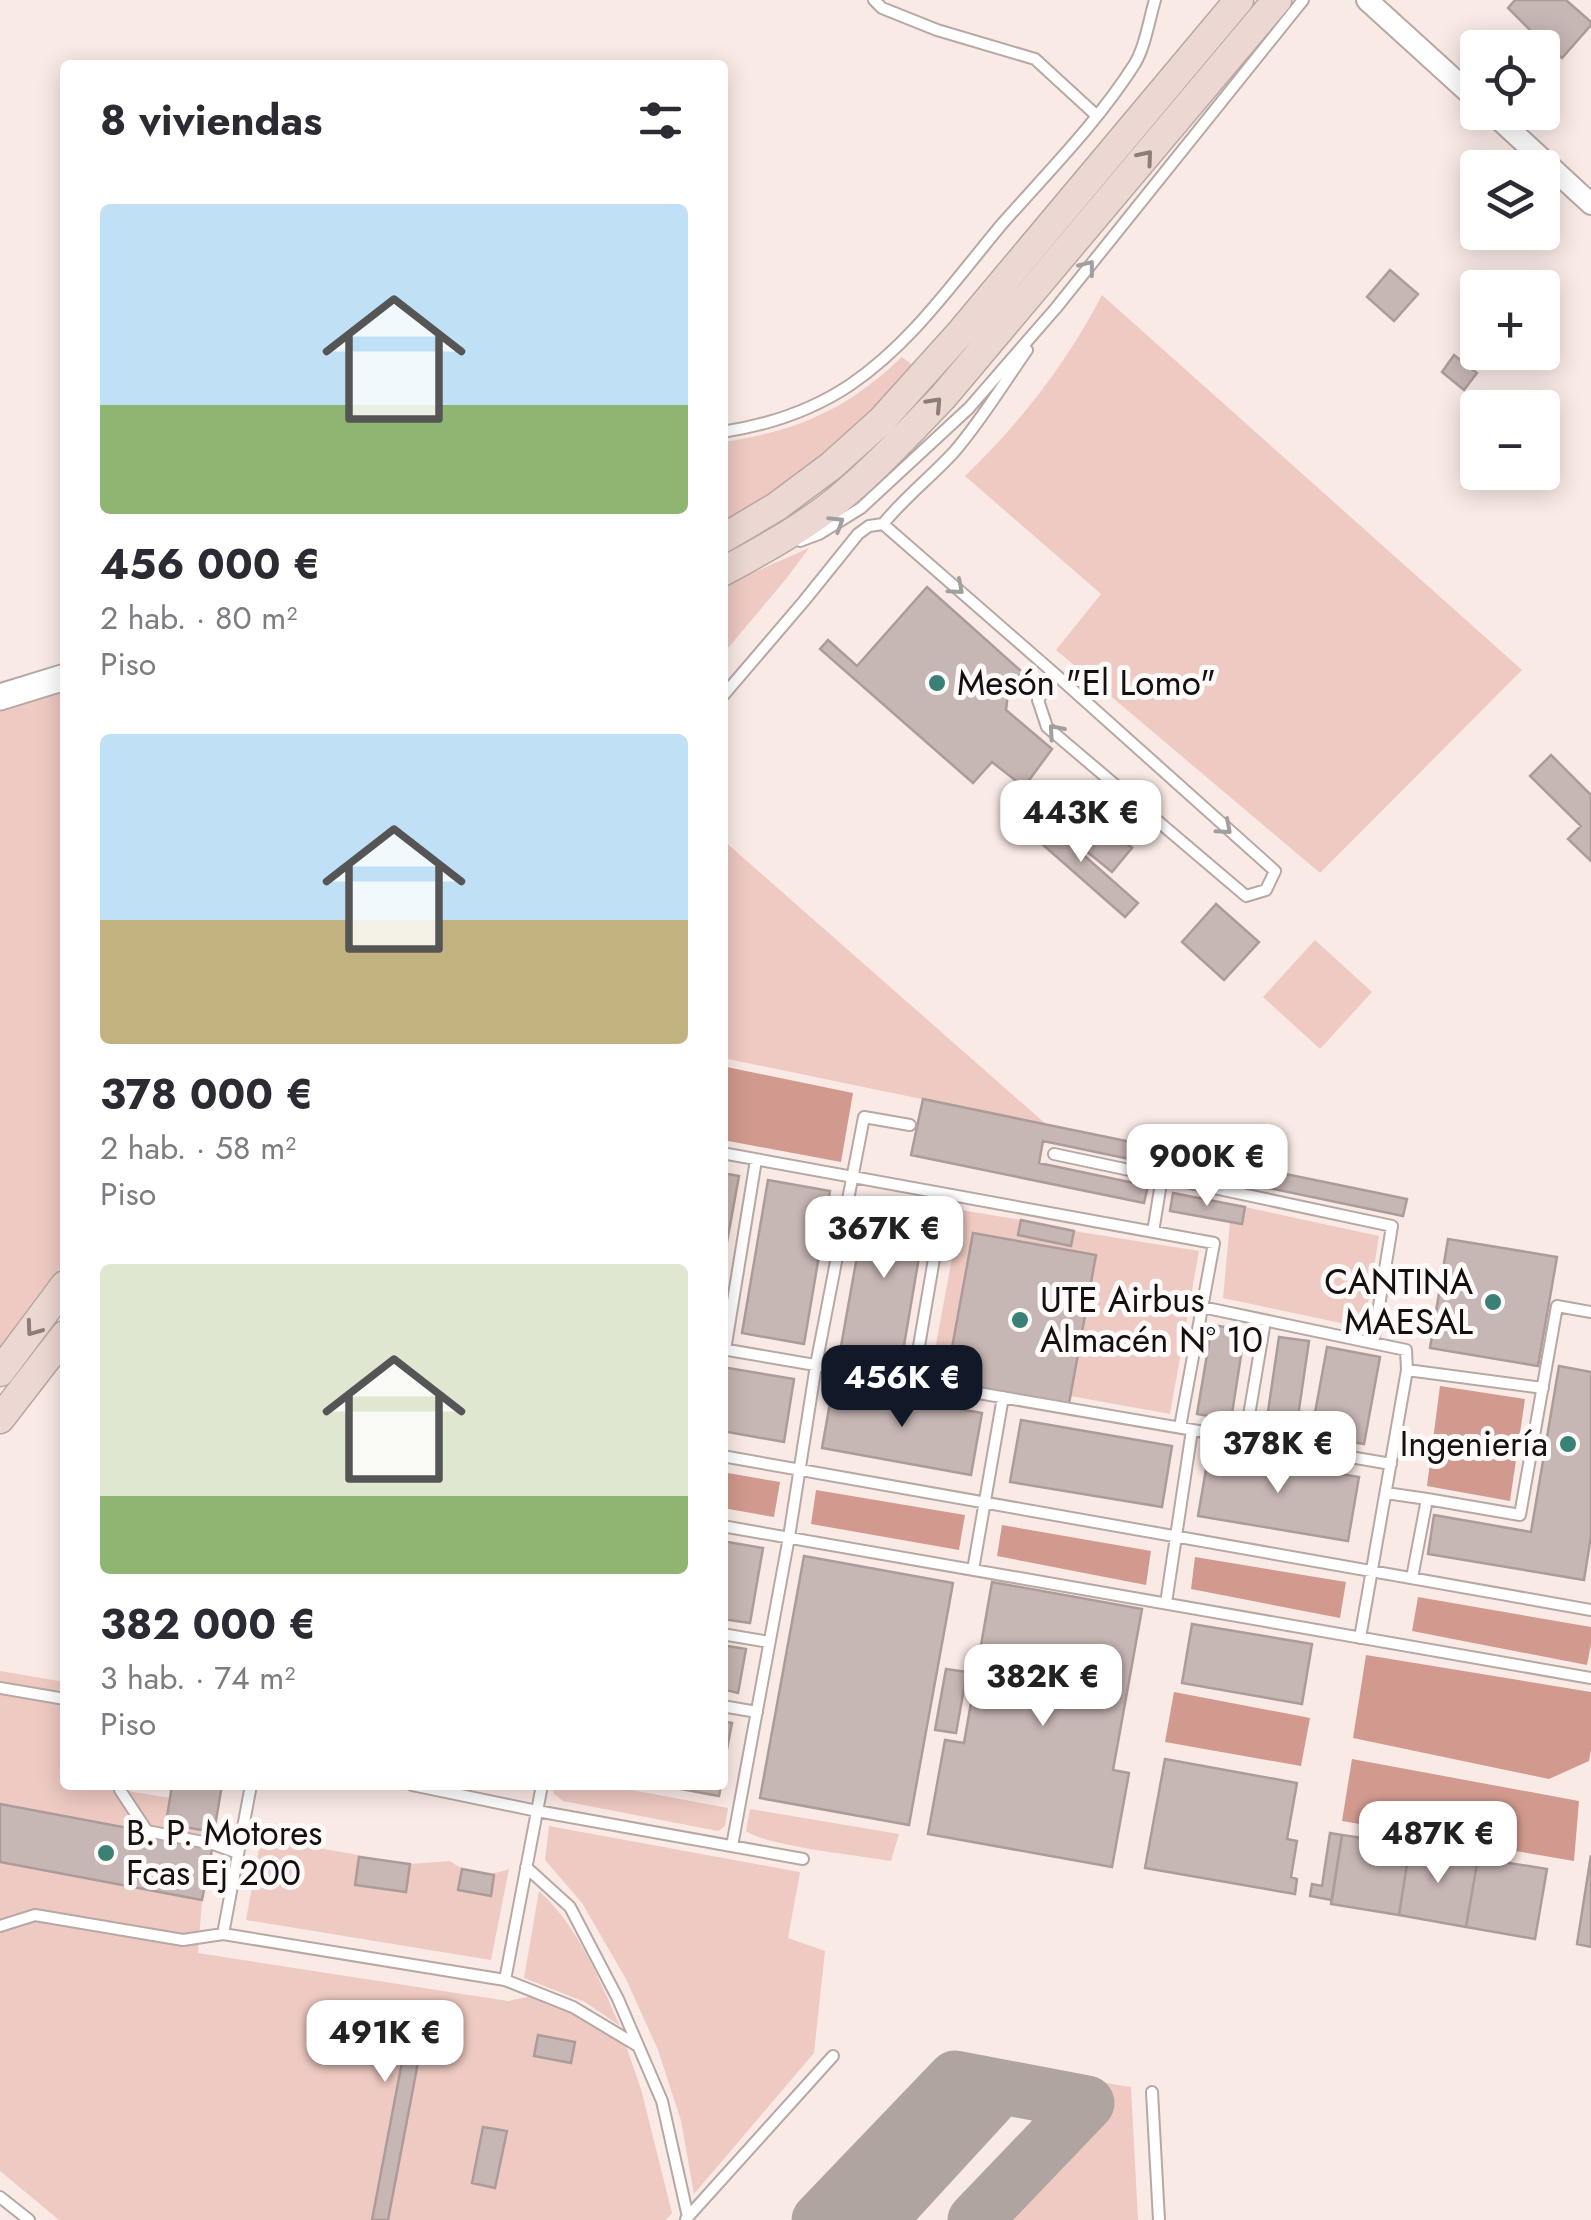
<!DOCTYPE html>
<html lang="es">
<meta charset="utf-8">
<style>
:root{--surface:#fff;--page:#f2f2f3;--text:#2b2b33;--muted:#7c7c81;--accent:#111827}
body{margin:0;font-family:Jost,sans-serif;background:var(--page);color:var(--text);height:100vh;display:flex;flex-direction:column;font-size:38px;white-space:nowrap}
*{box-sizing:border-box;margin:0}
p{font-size:32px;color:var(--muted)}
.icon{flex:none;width:55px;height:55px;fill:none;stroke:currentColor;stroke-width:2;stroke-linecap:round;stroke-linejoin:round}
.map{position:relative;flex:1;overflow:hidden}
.details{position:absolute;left:60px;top:60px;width:668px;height:1730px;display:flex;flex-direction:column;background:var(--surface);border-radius:10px;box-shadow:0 5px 25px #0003}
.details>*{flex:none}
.controls{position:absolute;left:1460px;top:30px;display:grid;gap:20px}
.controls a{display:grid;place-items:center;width:100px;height:100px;border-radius:10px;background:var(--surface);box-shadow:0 5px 25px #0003;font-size:50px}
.price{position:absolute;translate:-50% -85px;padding:0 22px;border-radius:20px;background:#fff;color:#222;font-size:32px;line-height:65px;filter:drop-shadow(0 2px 5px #0008)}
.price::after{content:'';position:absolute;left:50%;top:60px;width:30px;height:22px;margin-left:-15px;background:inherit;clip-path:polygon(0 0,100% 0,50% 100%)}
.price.selected{background:var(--accent);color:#fff}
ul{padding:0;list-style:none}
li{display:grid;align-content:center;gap:20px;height:530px;padding:0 40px}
li span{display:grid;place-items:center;height:310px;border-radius:10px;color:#555}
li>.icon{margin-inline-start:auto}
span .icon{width:180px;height:180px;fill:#fffc;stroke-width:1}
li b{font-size:42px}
h2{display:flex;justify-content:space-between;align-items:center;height:120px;padding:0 40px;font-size:42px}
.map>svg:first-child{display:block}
.green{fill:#eecac2}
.forest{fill:#d29a8f}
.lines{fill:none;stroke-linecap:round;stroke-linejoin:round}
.taxiway{stroke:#b0a4a0;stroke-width:55}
.building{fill:#c7b7b4;stroke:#ac9c99;stroke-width:2.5}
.service-casing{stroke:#b7a8a4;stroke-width:14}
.minor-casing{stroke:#b7a8a4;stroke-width:24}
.tertiary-casing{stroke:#b7a8a4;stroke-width:29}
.secondary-casing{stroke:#b7a8a4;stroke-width:31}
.service{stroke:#fff;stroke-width:10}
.minor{stroke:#fff;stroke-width:20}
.tertiary{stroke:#fff;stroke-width:25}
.secondary{stroke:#ecd7d2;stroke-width:28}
.oneway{stroke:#8b7d7a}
.oneway2{stroke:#a19f9f}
.poi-dot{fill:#3b8075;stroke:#fefafa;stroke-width:4}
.labels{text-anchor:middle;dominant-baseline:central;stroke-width:10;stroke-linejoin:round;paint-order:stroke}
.poi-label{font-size:35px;fill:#150f0e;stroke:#fefafa;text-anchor:start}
</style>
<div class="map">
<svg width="1591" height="2220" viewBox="0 0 1591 2220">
<rect width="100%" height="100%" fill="#faeae6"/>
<!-- green -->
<path class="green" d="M 1102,295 L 1522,670 L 1320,873 L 1056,650 L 1101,594 L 965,476 C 1019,425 1068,361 1102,295 Z
M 902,357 L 914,366 C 882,400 850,435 813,463 C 784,485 754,504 723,522 L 722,442 C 798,431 846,410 902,357 Z
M 809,548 L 786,579 L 723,654 L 723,586 Z
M 65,689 L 65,1262 L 0,1351 L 0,709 Z
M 723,840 L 1047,1125 L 723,1058 Z
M 1315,940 L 1372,992 L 1320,1049 L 1263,997 Z
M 1245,1207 L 1379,1236 L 1364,1328 L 1223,1298 L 1230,1222 L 1242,1224 Z
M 961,1210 L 1021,1220 L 1019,1235 L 1070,1246 L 1074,1231 L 1199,1251 L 1170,1414 L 931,1371 Z
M 0,1671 L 65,1682 L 65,1785 L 121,1785 L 121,1790 L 170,1798 L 166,1824 L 214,1832 L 202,1900 L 198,1953 L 508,2001 L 542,1994 L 623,2037 L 641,2089 L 672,2213 L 666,2220 L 59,2220 L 0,2171 Z
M 555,1785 L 605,1785 L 728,1808 L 725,1826 L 718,1831 L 563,1801 L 553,1793 Z
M 750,1809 L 899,1834 L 891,1861 C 862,1856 765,1846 746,1831 Z
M 549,1826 L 800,1872 L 788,1938 L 825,1951 L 814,2053 L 694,2194 L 681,2121 L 658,2050 L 626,1979 L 582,1903 L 545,1860 Z
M 261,1838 L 410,1864 L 450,1861 C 468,1874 489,1877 509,1869 L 491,1960 L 246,1920 Z
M 539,1891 C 578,1926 599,1979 620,2026 L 585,2002 L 524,1978 Z
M 1100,2082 L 1131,2087 L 1138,2220 L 973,2220 L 1087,2103 Z"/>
<!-- forest -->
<path class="forest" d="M 722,1066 L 853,1093 L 841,1162 L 723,1140 Z
M 1440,1386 L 1525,1399 L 1510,1501 L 1427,1486 Z
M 722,1472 L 780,1482 L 774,1517 L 723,1508 Z
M 816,1490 L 965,1515 L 959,1550 L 811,1524 Z
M 1002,1525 L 1151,1551 L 1146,1585 L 997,1556 Z
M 1195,1557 L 1346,1582 L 1340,1618 L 1191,1589 Z
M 1418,1597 L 1591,1627 L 1591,1644 L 1587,1665 L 1412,1631 Z
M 1366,1655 L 1591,1692 L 1591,1750 L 1589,1761 L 1549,1779 L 1353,1738 Z
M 1174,1692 L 1310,1718 L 1301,1766 L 1165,1742 Z
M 1352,1759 L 1579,1801 L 1574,1861 L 1342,1821 Z"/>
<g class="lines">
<!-- taxiway -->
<path class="taxiway" d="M 819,2220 L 955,2078 L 1087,2103 L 975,2220
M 879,2220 L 1001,2087"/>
</g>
<!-- building -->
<path class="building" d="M 1515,0 L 1566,0 L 1591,22 L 1591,25 L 1562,58 L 1544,44 L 1508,8 Z
M 1390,270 L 1418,294 L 1394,321 L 1367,297 Z
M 1454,355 L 1477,373 L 1464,390 L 1442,372 Z
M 927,587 L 1022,672 L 1008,693 L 1006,710 L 1052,749 L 1024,787 L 992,762 L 973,783 L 820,649 L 828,640 L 857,666 Z
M 1551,755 L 1591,795 L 1591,861 L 1568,839 L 1581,826 L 1530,776 Z
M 1036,813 L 1138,903 L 1125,917 L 1024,828 Z
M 1106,826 L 1132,848 L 1112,872 L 1085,850 Z
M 1216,904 L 1259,942 L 1224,980 L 1182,942 Z
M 923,1099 L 1407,1199 L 1403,1216 L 1043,1141 L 1039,1163 L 1148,1186 L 1144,1203 L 911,1155 Z
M 722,1173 L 739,1176 L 722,1269 Z
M 768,1180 L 830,1191 L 804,1344 L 742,1333 Z
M 1173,1193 L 1245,1207 L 1242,1224 L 1170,1211 Z
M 867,1200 L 927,1210 L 901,1363 L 840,1352 Z
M 1021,1220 L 1074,1231 L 1071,1246 L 1018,1235 Z
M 973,1233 L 1096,1255 L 1068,1409 L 945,1386 Z
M 1448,1239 L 1557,1257 L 1538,1366 L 1430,1348 Z
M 1212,1325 L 1245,1330 L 1231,1420 L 1197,1414 Z
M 1279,1337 L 1309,1341 L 1296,1430 L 1266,1425 Z
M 1327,1347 L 1380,1357 L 1364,1444 L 1311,1435 Z
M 1559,1366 L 1591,1372 L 1591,1536 L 1584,1580 L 1428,1554 L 1434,1515 L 1531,1532 Z
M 722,1367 L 794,1379 L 784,1442 L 722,1431 Z
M 833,1386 L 982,1413 L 971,1475 L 822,1448 Z
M 1021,1420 L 1172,1446 L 1162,1507 L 1010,1482 Z
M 1209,1452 L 1359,1477 L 1348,1541 L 1198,1516 Z
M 722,1541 L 763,1548 L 750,1623 L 722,1619 Z
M 804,1556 L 953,1583 L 909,1825 L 760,1798 Z
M 992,1582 L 1142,1609 L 1113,1770 L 1129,1773 L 1112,1867 L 928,1834 L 945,1740 L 964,1743 Z
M 1192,1624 L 1312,1644 L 1302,1704 L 1182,1683 Z
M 722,1645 L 746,1649 L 738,1693 L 722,1689 Z
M 946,1669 L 967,1672 L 956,1733 L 935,1730 Z
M 722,1721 L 732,1723 L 722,1775 Z
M 1165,1759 L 1297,1783 L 1287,1839 L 1297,1841 L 1291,1877 L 1297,1879 L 1295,1894 L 1145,1868 Z
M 172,1785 L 222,1785 L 214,1832 L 166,1824 Z
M 659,1785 L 721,1785 L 719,1796 Z
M 0,1804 L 213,1844 L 202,1900 L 0,1862 Z
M 1330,1833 L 1342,1835 L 1332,1900 L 1310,1896 L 1312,1884 L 1322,1886 Z
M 1342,1835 L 1410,1845 L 1399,1915 L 1331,1904 Z
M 1410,1845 L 1478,1858 L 1466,1927 L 1399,1915 Z
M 1591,1855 L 1591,1947 L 1577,1944 Z
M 359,1857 L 410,1864 L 406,1892 L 355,1885 Z
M 1478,1858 L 1547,1869 L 1535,1939 L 1466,1927 Z
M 462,1869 L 494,1875 L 491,1896 L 458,1890 Z
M 335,2014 L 424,2031 L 388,2220 L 372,2220 L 402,2062 L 329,2048 Z
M 538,2035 L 575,2042 L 571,2063 L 534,2056 Z
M 483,2127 L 507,2131 L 495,2188 L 472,2183 Z"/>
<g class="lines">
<defs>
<path id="service" d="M 874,0 L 882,8 L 937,30 L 1035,59 L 1096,115
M 722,432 C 769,425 811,411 850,385 C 912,343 955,280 1002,224 C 1047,173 1097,123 1134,65 C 1145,48 1149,20 1155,0
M 883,524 L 1055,674 L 1275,871 L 1266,890 L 1246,896 L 1047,727 L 1038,700 L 1055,674
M 800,541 L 819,534 L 861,508 L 969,408 L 1056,308 L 1303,0
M 722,697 L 804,601 L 858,534 L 869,526 L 883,524 C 904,498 931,477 954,452 C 981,421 1003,384 1027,350
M 722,1153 L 1214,1243 L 1180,1427
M 1054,1154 L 1392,1226 L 1373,1343
M 1153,1232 L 1162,1177
M 1202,1307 L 1406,1350 L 1407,1370
M 722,1349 L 1391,1464
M 725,1350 L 756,1160
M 913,1381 L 945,1195
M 1245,1439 L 1265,1321
M 722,1456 L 1591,1610
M 1386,1493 L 1427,1499
M 722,1526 L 1591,1678
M 973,1570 L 1003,1397
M 1412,1578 L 1427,1499 L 1520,1515 L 1557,1306 L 1591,1312
M 1166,1603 L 1192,1430
M 722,1634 L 769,1642
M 1360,1638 L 1407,1370 L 1543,1388
M 0,1688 L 65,1699
M 722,1706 L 757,1712
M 251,1785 L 223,1934 L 505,1980 L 542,1785
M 412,1785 L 537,1811 L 803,1859
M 120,1790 L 147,1831 L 213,1844 L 238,1853
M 732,1846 L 789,1537 L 816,1365 L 864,1117 L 910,1125
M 526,1867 L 570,1907 L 618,1999 L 662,2101 L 688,2217
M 0,1926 L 35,1915 L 183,1940 L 223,1934
M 505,1980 L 573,2007 L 638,2046
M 1152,2092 L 1159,2220
M 0,2197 L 29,2220
M 686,2219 L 833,2056"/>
<path id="minor" d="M 1367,0 L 1478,101
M 1491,112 L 1591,204"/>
<path id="tertiary" d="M 0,697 L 65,677"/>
<path id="secondary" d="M 722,539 L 776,507 L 831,466 L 881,421 L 962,331 L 1239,0
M 722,572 C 765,549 812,523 848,491 C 882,462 912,429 943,397 L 1277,0
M 0,1372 L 65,1285
M 0,1419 L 65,1335"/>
</defs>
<!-- service casing -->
<use href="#service" class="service-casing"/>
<!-- minor casing -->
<use href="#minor" class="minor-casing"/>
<!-- tertiary casing -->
<use href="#tertiary" class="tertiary-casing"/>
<!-- secondary casing -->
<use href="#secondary" class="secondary-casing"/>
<!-- service -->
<use href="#service" class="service"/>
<!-- minor -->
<use href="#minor" class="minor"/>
<!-- tertiary -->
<use href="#tertiary" class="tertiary"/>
<!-- secondary -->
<use href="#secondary" class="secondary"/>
</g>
<!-- one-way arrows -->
<defs><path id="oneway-chevron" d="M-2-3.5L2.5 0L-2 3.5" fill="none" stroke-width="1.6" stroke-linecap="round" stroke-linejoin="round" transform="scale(2.5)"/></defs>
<g class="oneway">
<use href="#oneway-chevron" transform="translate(1146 157) rotate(-50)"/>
<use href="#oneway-chevron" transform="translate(935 404) rotate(-47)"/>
<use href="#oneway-chevron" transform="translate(33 1329) rotate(126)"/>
</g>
<g class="oneway2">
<use href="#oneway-chevron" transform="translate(1088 267) rotate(-52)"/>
<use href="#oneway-chevron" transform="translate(837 523) rotate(-32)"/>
<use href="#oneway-chevron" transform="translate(957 588) rotate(41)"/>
<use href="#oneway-chevron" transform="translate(1055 731) rotate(-131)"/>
<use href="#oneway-chevron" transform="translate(1225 828) rotate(41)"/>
</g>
<!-- markers -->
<g class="poi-dot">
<circle cx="937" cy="683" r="10"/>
<circle cx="1493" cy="1302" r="10"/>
<circle cx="1020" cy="1320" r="10"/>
<circle cx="1568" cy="1444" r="10"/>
<circle cx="106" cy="1853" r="10"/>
</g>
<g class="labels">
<!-- poi labels -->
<g class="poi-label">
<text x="957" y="683">Mesón "El Lomo"</text>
<text x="1473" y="1282" text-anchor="end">CANTINA<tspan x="1473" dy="40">MAESAL</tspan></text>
<text x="1040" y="1300">UTE Airbus<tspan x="1040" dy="40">Almacén Nº 10</tspan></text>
<text x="1548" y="1444" text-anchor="end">Ingeniería</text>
<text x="126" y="1833">B. P. Motores<tspan x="126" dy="40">Fcas Ej 200</tspan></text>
</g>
</g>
</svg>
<div class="controls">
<a><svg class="icon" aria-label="locate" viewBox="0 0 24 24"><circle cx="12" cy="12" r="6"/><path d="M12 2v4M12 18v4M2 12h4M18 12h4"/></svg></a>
<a><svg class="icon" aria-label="layers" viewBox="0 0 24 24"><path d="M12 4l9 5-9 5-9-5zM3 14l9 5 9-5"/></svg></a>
<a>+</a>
<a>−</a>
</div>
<b class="price" style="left:1081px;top:865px">443K €</b>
<b class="price" style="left:1207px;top:1209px">900K €</b>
<b class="price" style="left:884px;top:1281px">367K €</b>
<b class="price selected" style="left:902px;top:1430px">456K €</b>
<b class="price" style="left:1278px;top:1496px">378K €</b>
<b class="price" style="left:1043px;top:1729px">382K €</b>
<b class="price" style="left:1438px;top:1886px">487K €</b>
<b class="price" style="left:385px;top:2085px">491K €</b>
<section class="details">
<h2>8 viviendas<svg class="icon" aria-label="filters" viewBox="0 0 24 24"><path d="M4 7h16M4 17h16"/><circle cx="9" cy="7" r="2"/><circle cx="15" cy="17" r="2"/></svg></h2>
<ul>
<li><span style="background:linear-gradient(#bfe0f5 65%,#8fb573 0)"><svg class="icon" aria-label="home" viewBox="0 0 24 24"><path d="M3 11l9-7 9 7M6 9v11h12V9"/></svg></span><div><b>456 000 €</b><p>2 hab. · 80 m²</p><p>Piso</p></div></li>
<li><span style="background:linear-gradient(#bfe0f5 60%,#c2b280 0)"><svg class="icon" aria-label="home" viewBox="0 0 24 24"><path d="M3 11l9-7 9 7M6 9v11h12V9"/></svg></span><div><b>378 000 €</b><p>2 hab. · 58 m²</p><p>Piso</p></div></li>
<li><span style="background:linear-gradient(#dfe7d0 75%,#8fb573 0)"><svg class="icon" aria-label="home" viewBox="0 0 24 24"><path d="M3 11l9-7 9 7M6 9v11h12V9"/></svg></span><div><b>382 000 €</b><p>3 hab. · 74 m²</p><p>Piso</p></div></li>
</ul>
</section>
</div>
